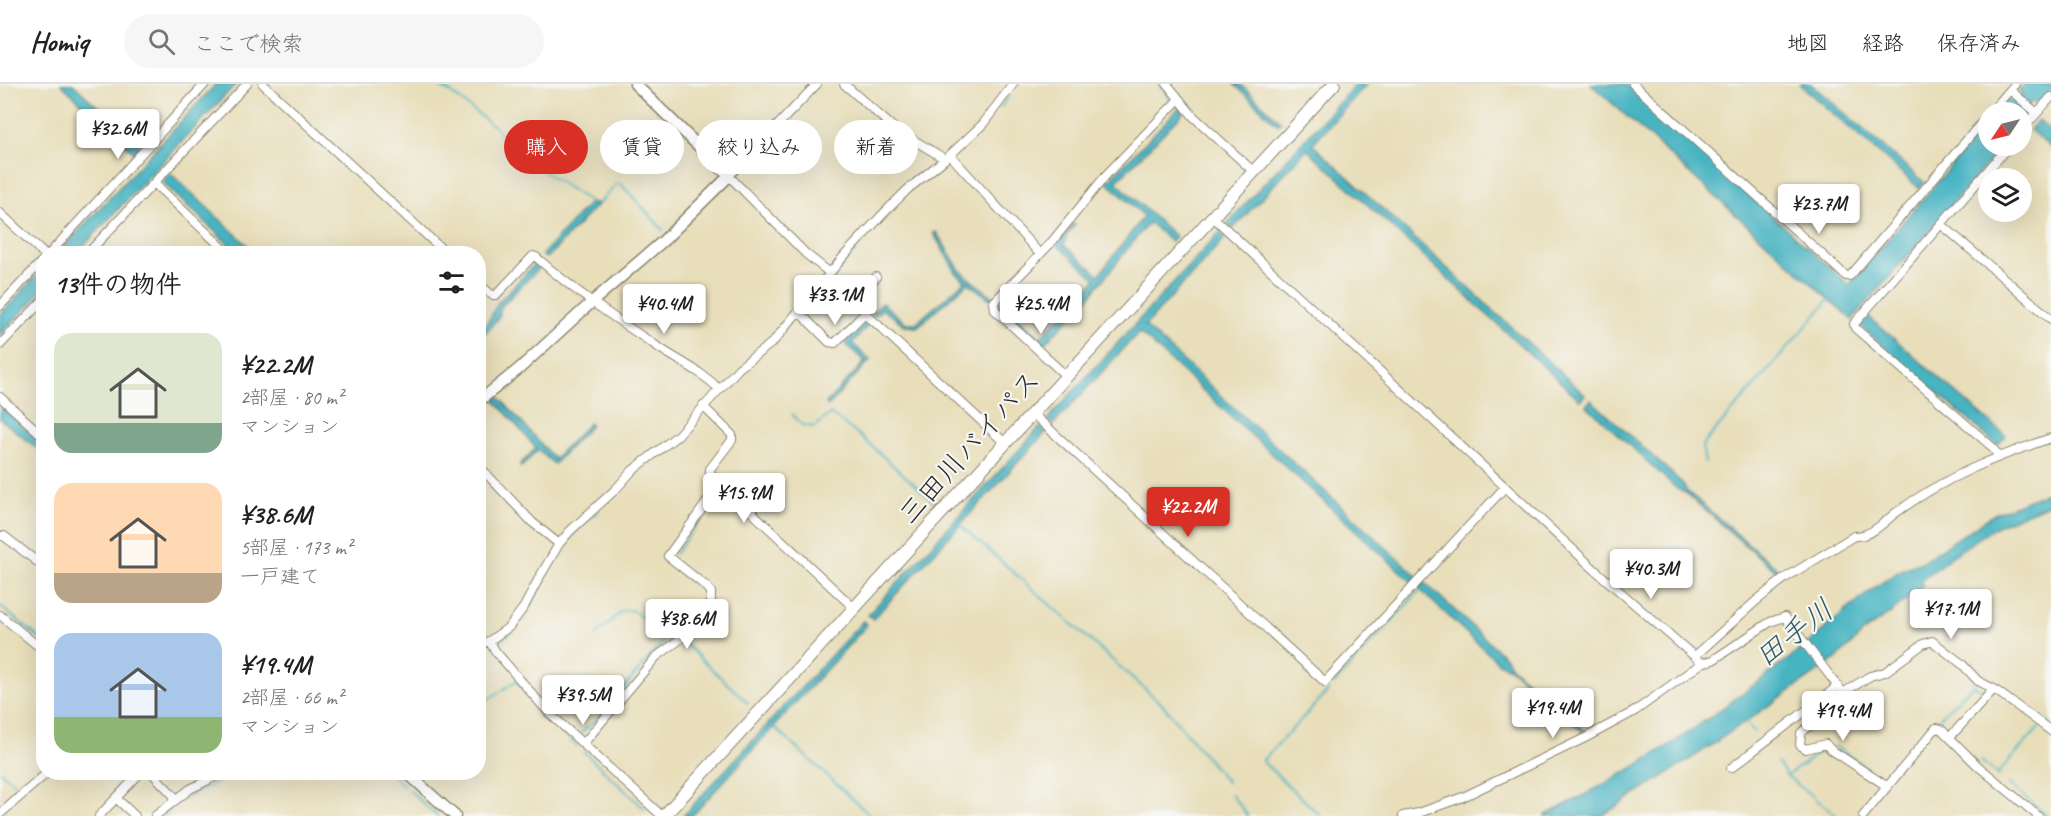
<!DOCTYPE html>
<html lang="ja">
<meta charset="utf-8">
<style>
:root{--surface:#fff;--page:#f6f6f6;--text:#202124;--muted:#757577;--line:#e0e0e0;--accent:#d93025}
body{margin:0;font-family:Caveat,"Klee One",sans-serif;background:var(--page);color:var(--text);height:100vh;display:flex;flex-direction:column;font-size:22px;white-space:nowrap}
*{box-sizing:border-box;margin:0}
p{font-size:20px;color:var(--muted)}
.icon{flex:none;width:33px;height:33px;fill:none;stroke:currentColor;stroke-width:2;stroke-linecap:round;stroke-linejoin:round}
.map{position:relative;flex:1;overflow:hidden}
.side{position:absolute;left:36px;top:162px;width:450px;height:534px;display:flex;flex-direction:column;background:var(--surface);border-radius:24px;box-shadow:0 6px 24px #0002}
.side>*{flex:none}
.banner{position:absolute;left:504px;top:36px;width:570px;height:54px;display:flex;gap:12px}
.needle{width:39px;rotate:235deg}
.buttons{position:absolute;left:1978px;top:18px;display:grid;gap:12px}
.buttons a{display:grid;place-items:center;width:54px;height:54px;border-radius:50%;background:var(--surface);box-shadow:0 6px 24px #0002;font-size:30px}
.price{position:absolute;translate:-50% -51px;padding:0 14px;border-radius:6px;background:#fff;color:#222;font-size:20px;line-height:39px;filter:drop-shadow(0 2px 3px #0008)}
.price::after{content:'';position:absolute;left:50%;top:36px;width:18px;height:14px;margin-left:-9px;background:inherit;clip-path:polygon(0 0,100% 0,50% 100%)}
.price.active{background:var(--accent);color:#fff}
ul{padding:0;list-style:none}
li{display:flex;align-items:center;gap:18px;height:150px;padding:0 18px}
li span{display:grid;place-items:center;flex:none;width:168px;height:120px;border-radius:18px;color:#555}
li>.icon{margin-inline-start:auto}
span .icon{width:72px;height:72px;fill:#fffc;stroke-width:1}
li b{font-size:26px}
h2{display:flex;justify-content:space-between;align-items:center;height:72px;padding:0 18px;font-size:26px}
.pill{padding:0 21px;border-radius:27px;background:var(--surface);box-shadow:0 6px 24px #0002;font-size:21px;line-height:54px}
.pill.active{background:var(--accent);color:#fff}
header{display:flex;align-items:center;gap:36px;box-sizing:border-box;height:84px;padding:0 30px;background:var(--surface);border-bottom:2px solid var(--line)}
header strong{font-size:28px}
nav{display:flex;gap:33px;margin-inline-start:auto;font-size:21px}
.search{width:420px;height:54px;background:var(--page);display:flex;align-items:center;gap:15px;box-sizing:border-box;padding:0 21px;border-radius:33px;color:var(--muted);font-size:22px}
.map>svg:first-child{display:block}
.water{fill:#46b4c2;stroke:#387076;stroke-width:1.5}
.lines{fill:none;stroke-linecap:round;stroke-linejoin:round}
.stream{stroke:#46b4c2;stroke-width:2}
.minor-casing{stroke:#8a8472;stroke-width:10}
.major-casing{stroke:#8a8472;stroke-width:13}
.highway-casing{stroke:#8a8472;stroke-width:14}
.minor{stroke:#fff;stroke-width:8}
.major{stroke:#fff;stroke-width:10}
.highway{stroke:#fff;stroke-width:12}
.labels{text-anchor:middle;dominant-baseline:central;stroke-width:4.5;stroke-linejoin:round;paint-order:stroke}
.street-label{font-size:28px;fill:#2b2b2b;stroke:#f6f6f2}
.water-label{font-size:30px;font-style:italic;fill:#345b60;stroke:#f6f6f2}
</style>
<header>
<strong>Homiq</strong>
<div class="search"><svg class="icon" aria-label="search" viewBox="0 0 24 24"><circle cx="10" cy="10" r="6"/><path d="M15 15l6 6"/></svg>ここで検索</div>
<nav><a>地図</a><a>経路</a><a>保存済み</a></nav>
</header>
<div class="map">
<svg width="2051" height="732" viewBox="0 0 2051 732">
<rect width="100%" height="100%" fill="#f6f6f2"/>
<filter id="ink" filterUnits="userSpaceOnUse"><feTurbulence type="fractalNoise" baseFrequency=".0167" numOctaves="2"/><feDisplacementMap in="SourceGraphic" scale="12" xChannelSelector="R" yChannelSelector="G"/><feConvolveMatrix kernelMatrix="1 2 1 2 8 2 1 2 1" color-interpolation-filters="sRGB"/></filter>
<filter id="wash" filterUnits="userSpaceOnUse"><feTurbulence type="fractalNoise" baseFrequency=".008" numOctaves="4" result="noise"/><feDisplacementMap in="SourceGraphic" scale="24" xChannelSelector="R" yChannelSelector="G"/><feGaussianBlur stdDeviation="1.35" result="paint"/><feColorMatrix in="noise" values="0 0 0 0 0 0 0 0 0 0 0 0 0 0 0 0 0 1.4 0 .05"/><feComposite in="paint" operator="in"/></filter>
<g filter="url(#wash)">
<rect width="100%" height="100%" fill="#e8deba"/>
<!-- water -->
<path class="water" d="M 61,0 L 73,0 L 140,62 L 134,69 Z
M 216,0 L 236,0 L 77,169 L 58,169 Z
M 1234,0 L 1240,0 L 1281,38 L 1278,41 Z
M 1356,0 L 1367,0 L 1312,60 L 1585,311 L 1580,316 L 1307,65 L 1233,145 L 1227,140 Z
M 1591,0 L 1626,0 L 1849,201 L 1989,38 L 1989,62 L 2003,62 L 1852,236 Z
M 1799,0 L 1811,0 L 1924,98 L 1919,104 Z
M 2024,0 L 2051,0 L 2051,6 L 2038,20 L 2031,18 L 2024,27 L 2028,33 L 2022,40 L 2022,28 L 1997,28 L 2008,16 L 2015,18 L 2022,10 L 2019,6 Z
M 1180,23 L 1184,28 L 1116,98 L 1176,153 L 1171,158 L 1149,138 L 1082,222 L 1040,264 L 998,223 L 997,220 L 968,199 L 917,243 L 906,242 L 882,225 L 875,232 L 872,229 L 882,219 L 906,239 L 916,239 L 965,197 L 956,188 L 933,149 L 936,148 L 960,186 L 972,197 L 1001,218 L 1040,254 L 1075,219 L 1096,195 L 1057,161 L 1073,140 L 1075,141 L 1067,151 L 1064,161 L 1099,191 L 1144,132 L 1107,98 Z
M 2038,36 L 2051,48 L 2051,64 L 2030,46 Z
M 170,89 L 256,169 L 238,169 L 162,98 Z
M 590,118 L 598,120 L 547,174 L 542,171 Z
M 1220,148 L 1226,153 L 1145,242 L 1418,493 L 1413,499 L 1139,248 L 1053,341 L 1047,336 Z
M 535,180 L 540,183 L 501,223 L 499,233 L 479,256 L 479,247 L 489,236 L 497,220 Z
M 43,185 L 43,206 L 0,252 L 0,231 Z
M 1869,233 L 2006,352 L 1997,361 L 1860,242 Z
M 867,236 L 870,239 L 852,259 L 870,276 L 828,322 L 826,319 L 865,278 L 845,259 Z
M 498,312 L 554,375 L 589,339 L 591,341 L 554,380 L 538,366 L 521,383 L 520,381 L 536,364 L 494,315 Z
M 1591,316 L 1682,399 L 1687,407 L 1781,488 L 1779,490 L 1685,409 L 1677,405 L 1586,321 Z
M 0,322 L 43,360 L 43,369 L 0,335 Z
M 1040,343 L 1046,348 L 873,535 L 868,531 Z
M 2051,407 L 2051,419 L 1997,442 L 1951,473 L 1922,496 L 1923,502 L 1891,529 L 1866,546 L 1835,576 L 1703,667 L 1602,732 L 1544,732 C 1593,707 1641,681 1686,650 C 1723,624 1760,597 1796,569 C 1822,549 1892,482 1920,479 L 1996,429 Z
M 1424,498 L 1506,574 L 1511,583 L 1585,647 L 1583,648 L 1510,584 L 1500,580 L 1418,504 Z
M 863,537 L 867,541 L 692,732 L 683,732 Z"/>
<g class="lines">
<!-- stream -->
<path class="stream" d="M 434,0 L 450,8 L 496,44 L 514,68 L 590,118
M 1159,0 L 1171,17
M 1000,24 L 1009,12
M 598,120 L 617,100 L 621,100 L 663,146
M 803,229 L 857,164
M 792,330 L 802,341 L 815,343 L 830,330 L 859,351 L 933,417
M 656,373 L 678,357
M 1705,379 L 1702,362 L 1829,216
M 959,440 L 1163,621 L 1227,698
M 675,470 L 719,410
M 553,477 L 576,447 L 599,426
M 0,522 L 44,558
M 596,551 L 622,527 L 632,526 L 667,553
M 684,559 L 748,619
M 493,560 C 522,547 534,514 548,487
M 1334,600 L 1421,505
M 1998,602 L 2051,641
M 487,616 L 516,597 L 548,637 L 577,662
M 1940,633 L 1973,601 L 1986,607
M 1745,636 L 1754,648
M 774,643 L 871,732
M 581,649 L 600,632 L 667,553 L 671,554 L 675,551 L 705,518 L 706,513 L 702,506 L 661,474
M 1835,662 L 1867,684
M 1913,664 L 1934,639
M 583,667 L 645,725
M 1981,677 L 2000,692
M 1777,678 L 1787,692 L 1837,732
M 0,687 L 16,701
M 390,688 L 403,701
M 1997,690 L 2039,644
M 1787,692 L 1824,665
M 1884,696 L 1908,670
M 2009,700 L 2048,732
M 409,706 L 437,732
M 1231,710 L 1248,732
M 186,713 L 238,688
M 163,732 L 172,724
M 1321,732 L 1262,677 L 1328,607"/>
</g>
</g>
<g filter="url(#ink)">
<g class="lines">
<defs>
<path id="minor" d="M 263,0 L 447,170
M 817,0 L 729,92 L 806,170 L 830,189
M 844,0 L 894,44 L 945,75
M 1167,0 L 1193,32 L 1254,88
M 1633,0 L 1846,192 L 1850,192 L 1989,30
M 2010,6 L 2037,29 L 2051,13
M 1991,28 L 2015,0
M 2022,46 L 2037,29
M 950,71 L 1040,170
M 154,99 L 229,170
M 0,129 L 44,170
M 1213,133 L 1594,485 L 1702,579 L 1713,576 L 1770,538 L 1785,533 L 1843,609
M 1941,140 L 2051,235
M 49,170 L 205,0
M 87,170 L 247,0
M 876,193 L 862,210 L 865,229 L 1005,359
M 478,199 L 492,211 L 496,211 L 533,172 L 536,173 C 574,207 616,235 658,263 C 679,277 701,287 719,305
M 0,222 L 44,175
M 799,228 L 829,258 L 835,259 L 865,229
M 0,261 L 44,215
M 1066,292 L 995,226 L 994,218 L 1050,160 L 1107,90 L 1179,15
M 0,313 L 44,353
M 703,322 L 732,351 L 732,356 L 710,385 L 710,389 L 854,524
M 1033,330 L 1325,598 L 1505,403
M 1998,371 L 1991,362 L 1855,244 L 1854,240 L 2009,62
M 478,381 L 532,438 L 559,460
M 0,452 L 4,452 L 44,483
M 0,531 L 44,567
M 489,557 L 496,568 L 548,628 L 662,732
M 478,561 L 489,557 L 509,543 L 524,523 L 539,494 L 559,460 L 570,447 L 616,405 L 632,387 L 677,352 L 739,284 L 773,258 L 844,172 L 883,130 L 907,106 L 950,71 L 983,40 L 1013,0
M 1695,572 L 1756,517 L 1785,494 L 1854,452 C 1873,452 1882,439 1897,428 C 1945,393 1995,373 2051,354
M 1950,653 L 1994,605
M 583,660 L 656,573 L 678,557 L 711,520 L 711,508 L 707,503 L 668,472 L 720,400
M 1731,684 L 1838,602
M 151,688 L 176,714
M 1888,703 L 1830,665 L 1826,660 L 1806,665 L 1800,661 L 1801,649 L 1822,631 L 1843,609 L 1870,592 L 1885,588 L 1923,560 L 1932,557 L 1962,580 L 1978,597 L 1994,605 L 2051,647
M 116,714 L 135,732
M 0,730 L 48,688
M 99,732 L 141,688
M 155,732 L 190,705 L 225,688
M 1403,732 L 1419,729 L 1463,713 L 1585,654 L 1635,627 L 1702,579
M 1863,732 L 1936,644 L 1941,645 L 1978,682 L 2038,732"/>
<path id="major" d="M 478,318 L 520,284 L 592,218 L 663,157 L 729,92 L 635,0
M 406,688 L 455,732"/>
<path id="highway" d="M 664,732 L 1334,0"/>
</defs>
<!-- minor casing -->
<use href="#minor" class="minor-casing"/>
<!-- major casing -->
<use href="#major" class="major-casing"/>
<!-- highway casing -->
<use href="#highway" class="highway-casing"/>
<!-- minor -->
<use href="#minor" class="minor"/>
<!-- major -->
<use href="#major" class="major"/>
<!-- highway -->
<use href="#highway" class="highway"/>
</g>
</g>
<g class="labels">
<!-- street labels -->
<g class="street-label">
<text transform="translate(969 363) rotate(-48)">三田川バイパス</text>
</g>
<!-- water labels -->
<g class="water-label">
<text transform="translate(1794 549) rotate(-38)">田手川</text>
</g>
</g>
</svg>
<div class="buttons">
<a><svg class="needle" viewBox="-14 -14 28 28"><path d="M0-13l5 13h-10z" fill="#e53935"/><path d="M0 13l5-13h-10z" fill="#757577"/></svg></a>
<a><svg class="icon" aria-label="layers" viewBox="0 0 24 24"><path d="M12 4l9 5-9 5-9-5zM3 14l9 5 9-5"/></svg></a>
</div>
<b class="price" style="left:118px;top:76px">¥32.6M</b>
<b class="price" style="left:1819px;top:151px">¥23.7M</b>
<b class="price" style="left:835px;top:242px">¥33.1M</b>
<b class="price" style="left:664px;top:251px">¥40.4M</b>
<b class="price" style="left:1041px;top:251px">¥25.4M</b>
<b class="price" style="left:744px;top:440px">¥15.9M</b>
<b class="price active" style="left:1188px;top:454px">¥22.2M</b>
<b class="price" style="left:1651px;top:516px">¥40.3M</b>
<b class="price" style="left:1951px;top:556px">¥17.1M</b>
<b class="price" style="left:687px;top:566px">¥38.6M</b>
<b class="price" style="left:583px;top:642px">¥39.5M</b>
<b class="price" style="left:1553px;top:655px">¥19.4M</b>
<b class="price" style="left:1843px;top:658px">¥19.4M</b>
<div class="banner">
<a class="pill active">購入</a>
<a class="pill">賃貸</a>
<a class="pill">絞り込み</a>
<a class="pill">新着</a>
</div>
<section class="side">
<h2>13件の物件<svg class="icon" aria-label="filters" viewBox="0 0 24 24"><path d="M4 7h16M4 17h16"/><circle cx="9" cy="7" r="2"/><circle cx="15" cy="17" r="2"/></svg></h2>
<ul>
<li><span style="background:linear-gradient(#dfe7d0 75%,#7fa58c 0)"><svg class="icon" aria-label="home" viewBox="0 0 24 24"><path d="M3 11l9-7 9 7M6 9v11h12V9"/></svg></span><div><b>¥22.2M</b><p>2部屋 · 80 m²</p><p>マンション</p></div></li>
<li><span style="background:linear-gradient(#ffd9b3 75%,#b9a48a 0)"><svg class="icon" aria-label="home" viewBox="0 0 24 24"><path d="M3 11l9-7 9 7M6 9v11h12V9"/></svg></span><div><b>¥38.6M</b><p>5部屋 · 173 m²</p><p>一戸建て</p></div></li>
<li><span style="background:linear-gradient(#a9c7e8 70%,#8fb573 0)"><svg class="icon" aria-label="home" viewBox="0 0 24 24"><path d="M3 11l9-7 9 7M6 9v11h12V9"/></svg></span><div><b>¥19.4M</b><p>2部屋 · 66 m²</p><p>マンション</p></div></li>
</ul>
</section>
</div>
